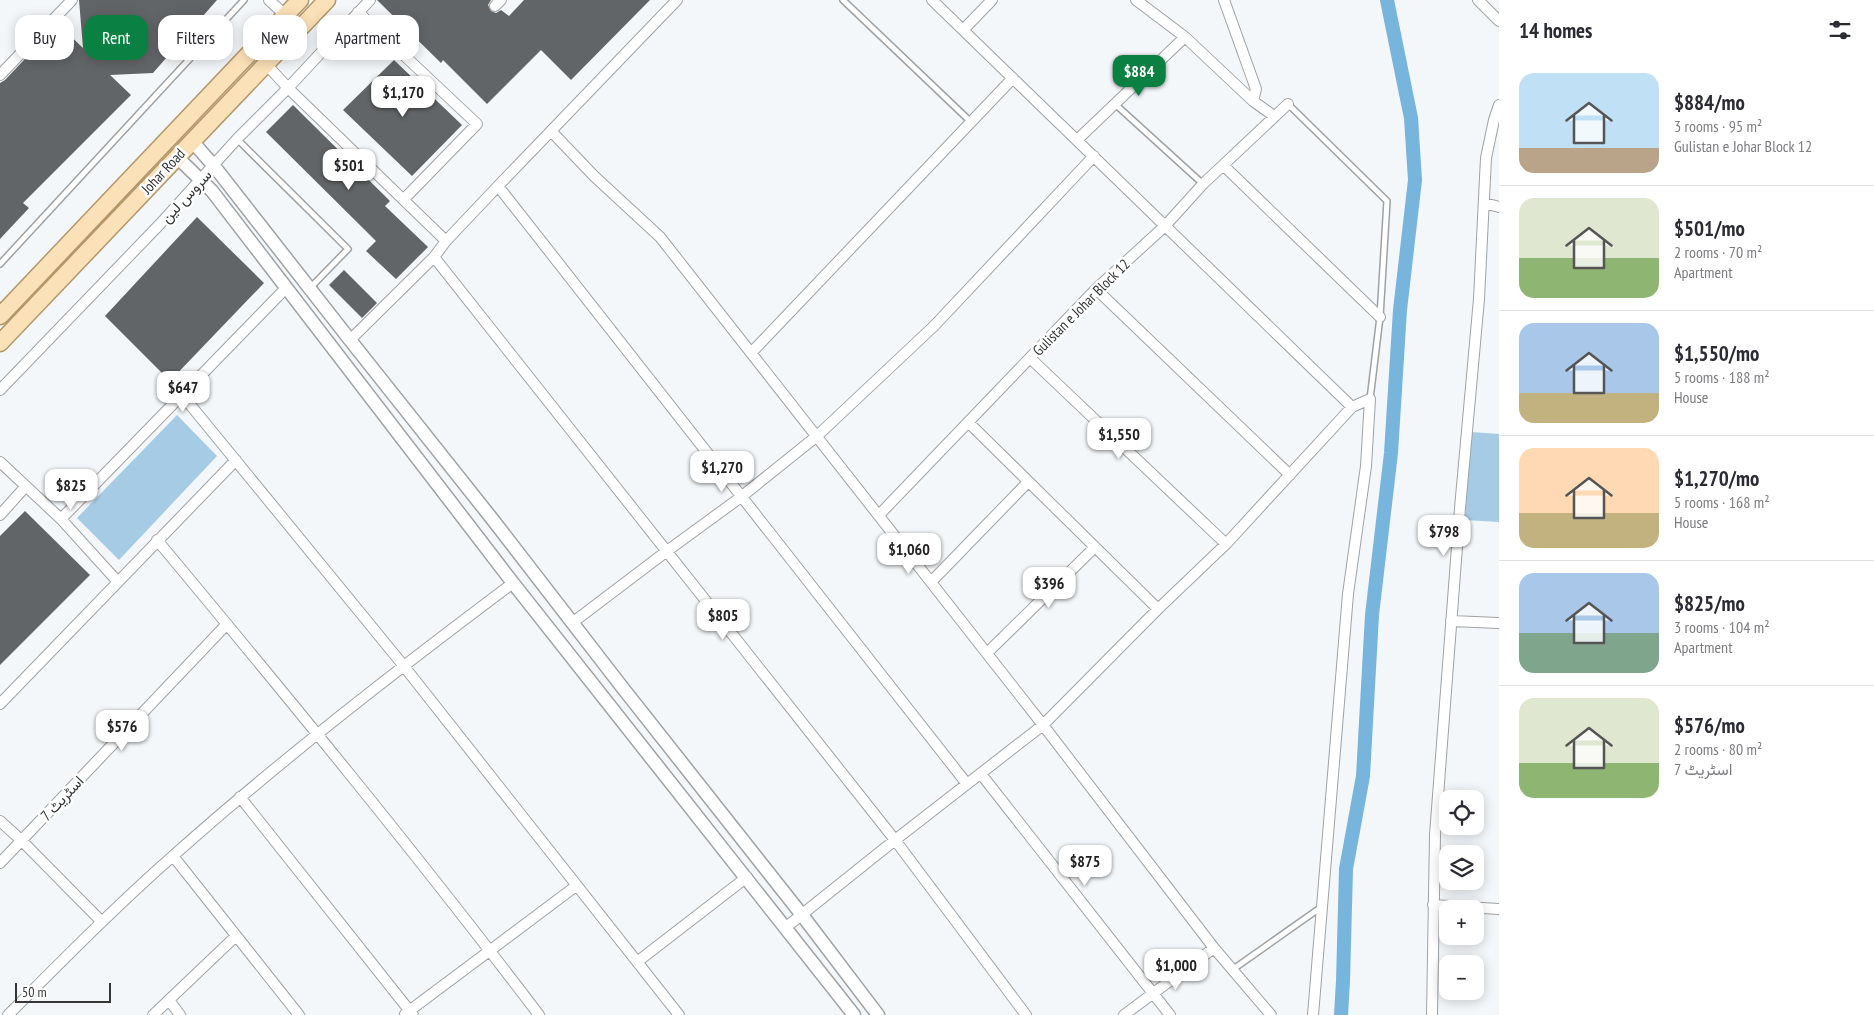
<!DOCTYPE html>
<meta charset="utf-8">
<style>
:root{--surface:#fff;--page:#f2f2f3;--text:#2b2b33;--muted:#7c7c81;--line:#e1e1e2;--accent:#0b8043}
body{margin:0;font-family:"PT Sans Narrow",Vazirmatn,sans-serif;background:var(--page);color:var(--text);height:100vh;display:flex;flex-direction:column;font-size:19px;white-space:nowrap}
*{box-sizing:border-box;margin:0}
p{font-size:16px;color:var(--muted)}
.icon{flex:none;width:28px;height:28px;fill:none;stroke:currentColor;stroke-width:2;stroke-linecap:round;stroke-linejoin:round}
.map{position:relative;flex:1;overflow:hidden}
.sheet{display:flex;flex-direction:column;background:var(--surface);width:375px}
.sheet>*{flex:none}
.hud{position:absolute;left:15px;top:15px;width:475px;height:45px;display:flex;gap:10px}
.controls{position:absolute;left:1439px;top:790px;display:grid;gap:10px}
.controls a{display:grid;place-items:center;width:45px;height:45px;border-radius:10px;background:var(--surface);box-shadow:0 2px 12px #0003;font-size:25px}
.scale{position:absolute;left:15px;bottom:12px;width:96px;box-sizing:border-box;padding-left:5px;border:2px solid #353737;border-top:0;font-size:14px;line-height:18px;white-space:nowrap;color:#353737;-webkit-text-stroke:4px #fff;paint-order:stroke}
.price{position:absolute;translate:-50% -42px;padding:0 11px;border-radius:10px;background:#fff;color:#222;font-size:16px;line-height:32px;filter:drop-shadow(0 1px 2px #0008)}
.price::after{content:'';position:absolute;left:50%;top:30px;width:15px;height:11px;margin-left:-8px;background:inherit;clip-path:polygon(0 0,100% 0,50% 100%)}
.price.on{background:var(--accent);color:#fff}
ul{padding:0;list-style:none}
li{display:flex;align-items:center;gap:15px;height:125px;padding:0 20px}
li+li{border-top:1px solid var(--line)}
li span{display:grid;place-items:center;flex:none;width:140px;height:100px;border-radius:15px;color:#555}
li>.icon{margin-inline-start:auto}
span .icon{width:60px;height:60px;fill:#fffc;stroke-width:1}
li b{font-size:21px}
h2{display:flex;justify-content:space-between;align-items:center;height:60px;padding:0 20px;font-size:21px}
.pill{padding:0 18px;border-radius:15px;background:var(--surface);box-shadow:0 2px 12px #0003;font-size:18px;line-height:45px}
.pill.on{background:var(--accent);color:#fff}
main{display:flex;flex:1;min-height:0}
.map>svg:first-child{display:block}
.green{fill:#a5cce4}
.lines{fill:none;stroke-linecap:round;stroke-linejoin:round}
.canal{stroke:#77b5dc;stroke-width:14}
.building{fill:#626567}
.service-casing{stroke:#9fa2a5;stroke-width:8}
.minor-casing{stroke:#9fa2a5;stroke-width:12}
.tertiary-casing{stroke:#9fa2a5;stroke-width:15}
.primary-casing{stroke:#b4986b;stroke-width:19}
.service{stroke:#fff;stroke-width:5}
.minor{stroke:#fff;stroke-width:10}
.tertiary{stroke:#fff;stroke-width:12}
.primary{stroke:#fbe1b7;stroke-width:16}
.labels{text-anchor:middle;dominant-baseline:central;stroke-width:5;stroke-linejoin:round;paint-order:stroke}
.street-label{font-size:15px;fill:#353737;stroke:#fff}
</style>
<main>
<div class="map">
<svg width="1499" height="1015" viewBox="0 0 1499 1015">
<rect width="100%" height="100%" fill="#f3f7fa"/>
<!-- green -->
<path class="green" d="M 177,415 L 217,456 L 119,560 L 77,518 Z
M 1471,432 L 1499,434 L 1499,522 L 1465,520 Z"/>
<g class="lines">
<!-- canal -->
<path class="canal" d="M 1341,1015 L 1343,981 L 1346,869 L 1363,776 L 1372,615 L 1391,453 L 1400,310 L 1415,180 L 1411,118 L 1387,0"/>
</g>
<!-- building -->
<path class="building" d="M 79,0 L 217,0 L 153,73 L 110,75 L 131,95 L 23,203 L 29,208 L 0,239 L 0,83 L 5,80 L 58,24 L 83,48 Z
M 377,0 L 491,0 L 488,5 L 491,11 L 496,13 L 501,10 L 509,16 L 524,0 L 650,0 L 571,80 L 541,50 L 487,104 L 443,60 L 441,63 Z
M 394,60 L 462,125 L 412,176 L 343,110 Z
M 293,105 L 390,201 L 385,206 L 428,247 L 396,279 L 366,251 L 376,241 L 266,132 Z
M 197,217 L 264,283 L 170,381 L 105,316 Z
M 344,270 L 377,303 L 362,318 L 329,285 Z
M 25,511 L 90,575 L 0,665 L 0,536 Z"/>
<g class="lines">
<defs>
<path id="service" d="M 843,0 L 971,122
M 1115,104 L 1203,184
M 1288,104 L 1387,201 L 1380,317 L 1370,399
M 237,139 L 348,249 L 310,288
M 0,264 L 244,0
M 1232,970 L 1320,908"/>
<path id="minor" d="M 269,0 L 285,15
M 932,0 L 1352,407
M 1136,0 L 1185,37 L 1253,101 L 1274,116
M 1224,0 L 1256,89 L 1253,101
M 1478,0 L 1499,21
M 495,6 L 501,0
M 358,12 L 477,124 L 404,199
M 963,30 L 992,0
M 266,64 L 288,88 L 446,241
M 0,75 L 72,0
M 551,131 L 594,176 L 660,237 L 1043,725 L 1214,948 L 1271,1015
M 1077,140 L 1185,37
M 1224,166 L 1380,317
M 498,186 L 967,784
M 1484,203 L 1499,207
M 434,257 L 895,840 L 1026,1015
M 1096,289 L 1290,475
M 350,340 L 434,257 L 446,241 L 498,186 L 677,0
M 752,352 L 1013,78
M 1030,358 L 1226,544
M 0,390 L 160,224 L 237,139 L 288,88 L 370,0
M 183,396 L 403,665 L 679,1015
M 968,422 L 1158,609
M 0,462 L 61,519 L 118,582
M 0,515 L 26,486
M 879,515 L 1096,289 L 1165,226 L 1203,184 L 1288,104
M 61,519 L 286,288
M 157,540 C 287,696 416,853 539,1015
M 931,582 L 1028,482
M 1451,621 L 1499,623
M 572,623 L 667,551 L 741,497 L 817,436 L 934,326 L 1094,156
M 987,653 L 1095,547
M 0,704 L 236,460
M 981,774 L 1170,1015
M 240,797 L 413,1015
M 0,821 L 21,840 L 102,922
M 173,856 L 299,1015
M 0,863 L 227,624
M 1433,905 L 1499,909
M 785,928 L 895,840 L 1043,725 L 1158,609 L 1226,544 L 1352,407 L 1370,399 L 1366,466 L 1348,594 L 1313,1015
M 637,962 L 747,877
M 169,1000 L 180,1015
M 405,1014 L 576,886
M 8,1015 C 62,961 116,906 174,855 C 282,759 397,670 513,583
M 153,1015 L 236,936
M 1124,1015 L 1214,948
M 1432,1015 L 1435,835 L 1460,508 L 1479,299 L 1486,158 L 1494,120 L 1499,105"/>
<path id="tertiary" d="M 192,141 L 214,166 L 350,340 L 493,520 L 622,687 L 802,915 L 878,1015
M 177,157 L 212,191 L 513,583 L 854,1015"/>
<path id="primary" d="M 0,316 L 300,0
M 0,343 L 327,0"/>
</defs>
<!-- service casing -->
<use href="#service" class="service-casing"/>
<!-- minor casing -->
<use href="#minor" class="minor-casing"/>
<!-- tertiary casing -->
<use href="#tertiary" class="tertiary-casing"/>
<!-- primary casing -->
<use href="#primary" class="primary-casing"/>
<!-- service -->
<use href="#service" class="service"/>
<!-- minor -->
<use href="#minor" class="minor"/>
<!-- tertiary -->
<use href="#tertiary" class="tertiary"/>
<!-- primary -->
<use href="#primary" class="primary"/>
</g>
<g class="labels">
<!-- street labels -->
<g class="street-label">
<text transform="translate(163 171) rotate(-47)">Johar Road</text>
<text transform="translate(186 196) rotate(-47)">سروس لین</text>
<text transform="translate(1081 307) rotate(-45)">Gulistan e Johar Block 12</text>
<text transform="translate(62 798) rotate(-47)">اسٹریٹ 7</text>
</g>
</g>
</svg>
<div class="controls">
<a><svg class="icon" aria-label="locate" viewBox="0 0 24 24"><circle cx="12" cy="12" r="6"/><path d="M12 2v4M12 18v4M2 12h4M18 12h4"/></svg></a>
<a><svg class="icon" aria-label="layers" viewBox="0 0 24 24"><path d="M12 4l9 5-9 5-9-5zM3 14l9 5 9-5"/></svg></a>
<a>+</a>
<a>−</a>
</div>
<div class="scale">50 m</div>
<b class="price on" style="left:1139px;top:97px">$884</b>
<b class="price" style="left:403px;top:118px">$1,170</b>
<b class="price" style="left:349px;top:191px">$501</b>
<b class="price" style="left:183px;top:413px">$647</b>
<b class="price" style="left:1119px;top:460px">$1,550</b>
<b class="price" style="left:722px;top:493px">$1,270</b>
<b class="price" style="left:71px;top:511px">$825</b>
<b class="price" style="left:1444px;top:557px">$798</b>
<b class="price" style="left:909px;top:575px">$1,060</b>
<b class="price" style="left:1049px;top:609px">$396</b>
<b class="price" style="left:723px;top:641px">$805</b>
<b class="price" style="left:122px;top:752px">$576</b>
<b class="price" style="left:1085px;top:887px">$875</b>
<b class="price" style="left:1176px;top:991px">$1,000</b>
<div class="hud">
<a class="pill">Buy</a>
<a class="pill on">Rent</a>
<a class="pill">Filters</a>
<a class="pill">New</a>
<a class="pill">Apartment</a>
</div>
</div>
<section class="sheet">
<h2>14 homes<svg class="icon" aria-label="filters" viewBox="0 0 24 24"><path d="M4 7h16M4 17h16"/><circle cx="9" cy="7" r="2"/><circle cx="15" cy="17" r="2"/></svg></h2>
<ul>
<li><span style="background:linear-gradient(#bfe0f5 75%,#b9a48a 0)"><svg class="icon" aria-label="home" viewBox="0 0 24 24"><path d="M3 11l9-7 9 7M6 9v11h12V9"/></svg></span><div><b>$884/mo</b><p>3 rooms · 95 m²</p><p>Gulistan e Johar Block 12</p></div></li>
<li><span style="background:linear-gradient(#dfe7d0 60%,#8fb573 0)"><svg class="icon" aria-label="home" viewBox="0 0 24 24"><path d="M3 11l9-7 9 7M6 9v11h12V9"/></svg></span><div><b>$501/mo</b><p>2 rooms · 70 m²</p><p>Apartment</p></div></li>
<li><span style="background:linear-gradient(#a9c7e8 70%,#c2b280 0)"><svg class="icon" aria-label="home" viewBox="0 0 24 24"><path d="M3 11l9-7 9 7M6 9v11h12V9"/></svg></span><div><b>$1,550/mo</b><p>5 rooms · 188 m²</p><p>House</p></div></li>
<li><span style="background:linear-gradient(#ffd9b3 65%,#c2b280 0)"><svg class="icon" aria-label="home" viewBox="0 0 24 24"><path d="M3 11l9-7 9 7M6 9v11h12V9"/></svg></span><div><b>$1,270/mo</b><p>5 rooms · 168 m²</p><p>House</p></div></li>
<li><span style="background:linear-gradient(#a9c7e8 60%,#7fa58c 0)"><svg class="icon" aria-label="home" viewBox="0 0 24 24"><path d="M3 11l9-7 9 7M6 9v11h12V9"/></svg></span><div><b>$825/mo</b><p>3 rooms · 104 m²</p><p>Apartment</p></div></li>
<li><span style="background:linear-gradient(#dfe7d0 65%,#8fb573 0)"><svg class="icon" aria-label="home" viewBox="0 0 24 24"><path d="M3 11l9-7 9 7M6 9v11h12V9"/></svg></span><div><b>$576/mo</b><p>2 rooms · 80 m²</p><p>اسٹریٹ 7</p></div></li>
</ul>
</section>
</main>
